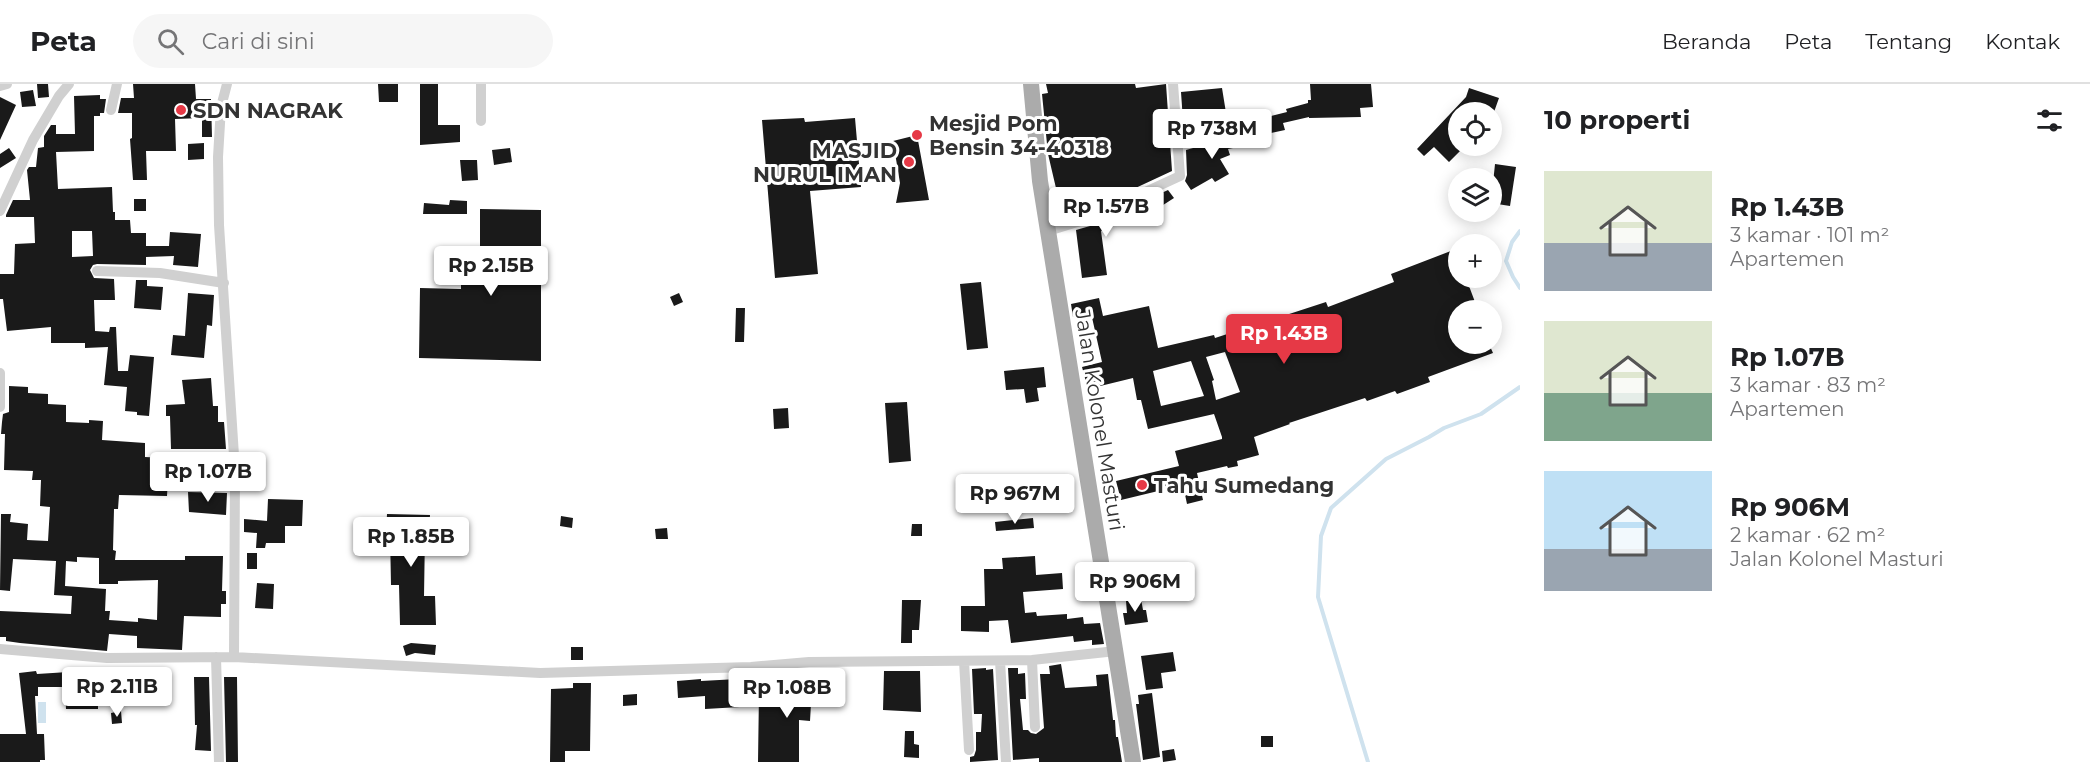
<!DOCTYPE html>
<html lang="id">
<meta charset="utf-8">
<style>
:root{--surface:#fff;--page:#f6f6f6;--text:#202124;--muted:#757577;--line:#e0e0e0;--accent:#e63946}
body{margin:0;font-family:Montserrat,sans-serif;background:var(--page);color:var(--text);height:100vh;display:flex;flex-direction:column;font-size:22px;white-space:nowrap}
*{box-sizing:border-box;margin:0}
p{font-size:20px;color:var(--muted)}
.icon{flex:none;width:33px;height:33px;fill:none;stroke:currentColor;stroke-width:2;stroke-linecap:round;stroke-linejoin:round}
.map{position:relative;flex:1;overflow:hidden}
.drawer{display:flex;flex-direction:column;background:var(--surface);width:570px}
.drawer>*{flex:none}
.fabs{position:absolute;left:1448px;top:18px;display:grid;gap:12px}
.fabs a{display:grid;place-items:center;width:54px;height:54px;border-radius:50%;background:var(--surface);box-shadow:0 3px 15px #0003;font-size:30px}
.price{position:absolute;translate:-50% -51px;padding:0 14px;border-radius:6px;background:#fff;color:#222;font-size:20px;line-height:39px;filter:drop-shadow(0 2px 3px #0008)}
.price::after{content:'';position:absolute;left:50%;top:36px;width:18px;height:14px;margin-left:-9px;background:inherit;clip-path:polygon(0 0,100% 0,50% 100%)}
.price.current{background:var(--accent);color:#fff}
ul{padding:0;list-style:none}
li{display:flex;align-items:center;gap:18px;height:150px;padding:0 24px}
li span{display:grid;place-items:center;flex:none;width:168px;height:120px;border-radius:0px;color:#555}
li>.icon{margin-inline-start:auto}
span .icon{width:72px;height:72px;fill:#fffc;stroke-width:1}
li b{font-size:26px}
h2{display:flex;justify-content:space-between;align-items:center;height:72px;padding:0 24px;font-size:26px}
header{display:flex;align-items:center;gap:36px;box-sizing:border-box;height:84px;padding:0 30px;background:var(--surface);border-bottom:2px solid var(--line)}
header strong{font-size:28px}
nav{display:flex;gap:33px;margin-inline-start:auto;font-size:21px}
.search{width:420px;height:54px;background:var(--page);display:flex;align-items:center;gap:15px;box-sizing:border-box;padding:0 21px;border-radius:33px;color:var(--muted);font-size:22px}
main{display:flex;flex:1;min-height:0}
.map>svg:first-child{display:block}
.water{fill:#cfe2ee}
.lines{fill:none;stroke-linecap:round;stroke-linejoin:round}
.stream{stroke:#cfe2ee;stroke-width:4}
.building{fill:#1a1a1a;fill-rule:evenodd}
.street{stroke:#d0d0d0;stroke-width:10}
.primary{stroke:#ababab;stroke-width:16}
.poi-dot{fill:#e63946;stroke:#fff;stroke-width:2}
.labels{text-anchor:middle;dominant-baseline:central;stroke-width:6;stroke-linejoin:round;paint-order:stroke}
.poi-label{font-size:21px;font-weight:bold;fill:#333;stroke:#fff;text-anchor:start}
.street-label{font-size:21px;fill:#333;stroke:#fff}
</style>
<header>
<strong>Peta</strong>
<div class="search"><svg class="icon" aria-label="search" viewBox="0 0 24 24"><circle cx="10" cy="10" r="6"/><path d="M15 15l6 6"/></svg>Cari di sini</div>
<nav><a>Beranda</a><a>Peta</a><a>Tentang</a><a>Kontak</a></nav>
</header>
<main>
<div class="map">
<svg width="1520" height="678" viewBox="0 0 1520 678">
<rect width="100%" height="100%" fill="#fff"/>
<!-- water -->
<path class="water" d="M 38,618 L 46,618 L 46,639 L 38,639 Z"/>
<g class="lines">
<!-- stream -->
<path class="stream" d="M 1520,147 L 1512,158 L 1506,177 L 1513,193 L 1520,204
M 1368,678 L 1318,513 L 1321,452 L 1331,424 L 1386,375 L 1429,353 L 1444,344 L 1481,330 L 1520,303"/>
</g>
<!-- building -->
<path class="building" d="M 37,0 L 48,0 L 49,13 L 38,14 Z
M 133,0 L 195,0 L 196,15 L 211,15 L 212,53 L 202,53 L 202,34 L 175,35 L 176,67 L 146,67 L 147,96 L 133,96 L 130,55 L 132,54 L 132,29 L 118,29 L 121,14 L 134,14 Z
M 378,0 L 398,0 L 398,18 L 379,18 Z
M 420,0 L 438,0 L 438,41 L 460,41 L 460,58 L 420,61 Z
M 1046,0 L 1135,0 L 1136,4 L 1166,0 L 1172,87 L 1084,128 L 1063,134 L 1048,70 L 1042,10 L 1048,9 Z
M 1310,0 L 1371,0 L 1373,23 L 1360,24 L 1361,33 L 1309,34 L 1309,33 L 1283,39 L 1285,46 L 1271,49 L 1267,33 L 1287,28 L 1286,25 L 1308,19 L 1308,16 L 1311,16 Z
M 1222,4 L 1227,35 L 1183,37 L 1181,8 Z
M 1469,4 L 1499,14 L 1494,28 L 1458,28 L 1458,62 L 1463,64 L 1449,78 L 1434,63 L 1424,72 L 1417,65 L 1466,13 Z
M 33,6 L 36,22 L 22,23 L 20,8 Z
M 100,11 L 100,15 L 106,15 L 104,29 L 100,29 L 100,32 L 94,32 L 94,67 L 56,68 L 58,105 L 112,103 L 113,128 L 115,128 L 115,136 L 130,136 L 131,149 L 146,149 L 146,162 L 169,162 L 170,148 L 201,150 L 198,183 L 173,181 L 174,172 L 146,173 L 146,181 L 97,180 L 93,181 L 90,186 L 94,194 L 114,195 L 115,216 L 94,216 L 95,247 L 109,248 L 110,243 L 116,243 L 118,287 L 128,287 L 130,271 L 154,273 L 149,332 L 137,331 L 137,328 L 125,327 L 127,303 L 104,301 L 108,263 L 85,264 L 85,259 L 51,259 L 51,243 L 7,247 L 3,215 L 0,215 L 0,190 L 14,190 L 15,160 L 35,159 L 34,133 L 6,133 L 6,131 L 13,116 L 30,116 L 27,86 L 29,83 L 36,83 L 38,64 L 44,63 L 44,52 L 51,41 L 56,41 L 56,50 L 75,50 L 74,12 ZM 72,147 L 92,147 L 93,172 L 72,173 Z
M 0,13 L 16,21 L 0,56 Z
M 804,34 L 805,38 L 855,34 L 861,103 L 810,107 L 818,190 L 775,194 L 762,36 Z
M 1250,48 L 1253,60 L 1228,65 L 1230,71 L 1220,75 L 1229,90 L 1215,98 L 1212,94 L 1191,106 L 1185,97 L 1187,91 L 1186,66 Z
M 917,51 L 929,116 L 896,119 L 900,99 L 893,57 Z
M 204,59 L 204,75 L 188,76 L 188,60 Z
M 9,64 L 16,74 L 0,84 L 0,70 Z
M 510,64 L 512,78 L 494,81 L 492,66 Z
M 460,76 L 477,76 L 478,96 L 462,97 Z
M 1495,80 L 1516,83 L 1510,122 L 1491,119 Z
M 1168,106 L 1174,114 L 1160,123 L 1155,115 L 1137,129 L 1101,147 L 1107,191 L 1082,194 L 1076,146 L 1090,142 Z
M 134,115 L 146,115 L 146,127 L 134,127 Z
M 450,116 L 467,117 L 467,130 L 423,130 L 424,119 L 449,121 Z
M 480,125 L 541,126 L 541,277 L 419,274 L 420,204 L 461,205 L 461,189 L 480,189 Z
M 1456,165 L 1458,172 L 1458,194 L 1466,194 L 1478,226 L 1458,226 L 1458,260 L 1489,260 L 1493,269 L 1428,293 L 1430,298 L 1397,310 L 1395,307 L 1367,317 L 1365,314 L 1289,339 L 1290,340 L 1254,353 L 1259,371 L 1237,377 L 1238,382 L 1228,384 L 1227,382 L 1197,389 L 1203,416 L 1187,420 L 1183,401 L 1121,416 L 1116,397 L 1179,382 L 1175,367 L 1222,355 L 1222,353 L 1214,330 L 1148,345 L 1141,316 L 1137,316 L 1133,294 L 1088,305 L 1082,283 L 1102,278 L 1091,229 L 1073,233 L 1071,220 L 1099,214 L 1103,232 L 1149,222 L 1158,264 L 1214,251 L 1215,254 L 1326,218 L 1328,223 L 1394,198 L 1391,190 ZM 1225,268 L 1240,308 L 1216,316 L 1212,297 L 1214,296 L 1206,273 ZM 1191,277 L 1204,312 L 1161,322 L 1153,287 Z
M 136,196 L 147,196 L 147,202 L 163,203 L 161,226 L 134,224 Z
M 981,198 L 988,264 L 967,266 L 960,200 Z
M 188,209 L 214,211 L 212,242 L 207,241 L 204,274 L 171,271 L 173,251 L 185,252 Z
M 679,209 L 683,218 L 674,222 L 670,213 Z
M 736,224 L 745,224 L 744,258 L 735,258 Z
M 1044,283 L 1046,303 L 1037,304 L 1039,317 L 1026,319 L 1024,305 L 1006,306 L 1004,287 Z
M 211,294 L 213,322 L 218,322 L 218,338 L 224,338 L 226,365 L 171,365 L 170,332 L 166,332 L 166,321 L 185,320 L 182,296 Z
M 9,302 L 28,303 L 28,309 L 48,310 L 48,320 L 66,321 L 66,338 L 89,339 L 89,336 L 103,337 L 102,356 L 145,359 L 145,373 L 164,374 L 164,394 L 168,394 L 167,412 L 119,411 L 118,425 L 114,425 L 113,466 L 116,467 L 115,476 L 185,476 L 185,472 L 223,472 L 222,507 L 226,507 L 226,520 L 221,520 L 221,533 L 184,532 L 182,566 L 137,564 L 137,552 L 109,550 L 107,567 L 20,559 L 6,557 L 6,553 L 0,553 L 0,527 L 71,530 L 72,512 L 54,511 L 56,477 L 13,475 L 10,507 L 0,506 L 1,430 L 11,430 L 10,438 L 28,440 L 27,456 L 48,457 L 50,423 L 40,422 L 41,396 L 32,396 L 33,387 L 4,386 L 5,350 L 1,350 L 2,338 L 3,330 L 9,328 ZM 77,473 L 99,474 L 99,500 L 118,500 L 118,497 L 158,496 L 157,536 L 138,534 L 138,538 L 109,536 L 110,527 L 105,527 L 106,505 L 65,502 L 66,477 L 77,478 Z
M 907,318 L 911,377 L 889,379 L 885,319 Z
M 788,324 L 789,344 L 774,345 L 773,325 Z
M 1022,392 L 1037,392 L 1038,406 L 1005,409 L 1003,394 Z
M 188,408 L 227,409 L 226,431 L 189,428 Z
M 268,415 L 303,416 L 302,442 L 285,442 L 285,459 L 266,459 L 265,464 L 256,464 L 257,449 L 244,448 L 244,435 L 267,437 Z
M 387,430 L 430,431 L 429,449 L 425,449 L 424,512 L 435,512 L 436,541 L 400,541 L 399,501 L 391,501 L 390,449 L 386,449 Z
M 561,432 L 573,434 L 572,444 L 560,442 Z
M 1033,434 L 1034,444 L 996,447 L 995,438 Z
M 912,440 L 922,440 L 922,452 L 911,452 Z
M 667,444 L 668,455 L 656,455 L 655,445 Z
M 247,469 L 257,469 L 257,485 L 247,485 Z
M 1035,472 L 1036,491 L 1062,489 L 1063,505 L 1023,508 L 1025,529 L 1036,528 L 1037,532 L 1067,530 L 1067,535 L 1083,533 L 1084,540 L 1100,539 L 1104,560 L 1092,561 L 1092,556 L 1074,558 L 1073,552 L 1011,559 L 1008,536 L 989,537 L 989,548 L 961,547 L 961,522 L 985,522 L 984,485 L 1003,485 L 1002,474 Z
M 257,499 L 274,500 L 273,525 L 255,524 Z
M 1141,515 L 1143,526 L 1146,526 L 1148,538 L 1125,541 L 1123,529 L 1127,529 L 1126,517 Z
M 902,516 L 921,516 L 919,546 L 912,546 L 912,559 L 901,559 Z
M 411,559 L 436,561 L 435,571 L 415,569 L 406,572 L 403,562 Z
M 571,563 L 583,563 L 583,576 L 571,576 Z
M 1173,568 L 1176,587 L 1161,589 L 1163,604 L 1146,606 L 1141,572 Z
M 1061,580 L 1065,604 L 1097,602 L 1096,591 L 1108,590 L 1113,636 L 1115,636 L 1116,653 L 1118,653 L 1122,678 L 1039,678 L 1039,674 L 1013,676 L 1008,584 L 1018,584 L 1018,590 L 1025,589 L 1026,615 L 1020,615 L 1023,646 L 1028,646 L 1031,649 L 1036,650 L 1044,644 L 1040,590 L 1050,590 L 1049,582 Z
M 986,584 L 986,586 L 993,585 L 998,676 L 970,678 L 970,673 L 974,672 L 976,666 L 976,648 L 981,648 L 982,630 L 974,630 L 972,585 Z
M 36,587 L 37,590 L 84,587 L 85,602 L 98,601 L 98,625 L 66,625 L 65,603 L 38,603 L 38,612 L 35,612 L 37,650 L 44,650 L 45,676 L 40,676 L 40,678 L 0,678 L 0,650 L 26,650 L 19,589 Z
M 884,587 L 920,587 L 921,628 L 883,626 Z
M 144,588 L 163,590 L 162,605 L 143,603 Z
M 790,592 L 802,592 L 802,598 L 832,599 L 831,621 L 811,620 L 810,637 L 799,636 L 799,678 L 758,678 L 759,608 L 790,609 Z
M 194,593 L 209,593 L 211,667 L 195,666 L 197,641 L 195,641 Z
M 224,593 L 237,593 L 238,678 L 226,678 Z
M 701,595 L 701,597 L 738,595 L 740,623 L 705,625 L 705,612 L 678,614 L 677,597 Z
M 573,599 L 591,599 L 590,667 L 565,667 L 565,678 L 550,678 L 551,605 L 573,604 Z
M 1152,609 L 1160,673 L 1143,676 L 1136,620 L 1139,620 L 1138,611 Z
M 637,610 L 637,621 L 623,622 L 623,611 Z
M 121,627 L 122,639 L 112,640 L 111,629 Z
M 905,647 L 914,647 L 914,660 L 919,661 L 919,674 L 904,673 Z
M 1261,652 L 1273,652 L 1273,663 L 1261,663 Z
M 1174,665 L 1176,676 L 1163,678 L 1162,667 Z"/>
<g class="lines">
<!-- street -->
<path class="street" d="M 227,0 L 221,23 L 218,73 L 219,141 L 235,387 L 234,573
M 0,2 L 7,0
M 111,26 L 117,0
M 481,37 L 481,0
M 0,127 L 33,56 L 59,12 L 69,0
M 1048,147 L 1087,135 L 1180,92 L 1173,0
M 97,187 L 160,189 L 224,199
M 0,289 L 0,323
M 0,565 L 107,574 L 234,573 L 540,589 L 751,583 L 809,578 L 1032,576 L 1116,567
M 216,573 L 219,678
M 1032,576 L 1035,643
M 964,577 L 969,666
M 1000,577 L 1006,678"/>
<!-- primary -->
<path class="primary" d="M 1031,0 L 1040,97 L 1133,678"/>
</g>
<!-- markers -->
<g class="poi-dot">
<circle cx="181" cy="26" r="6"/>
<circle cx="917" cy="51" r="6"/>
<circle cx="909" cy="78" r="6"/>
<circle cx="1142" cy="401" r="6"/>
</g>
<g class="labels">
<!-- poi labels -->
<g class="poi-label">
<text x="193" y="26">SDN NAGRAK</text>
<text x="929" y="39">Mesjid Pom<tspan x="929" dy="24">Bensin 34-40318</tspan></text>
<text x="897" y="66" text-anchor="end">MASJID<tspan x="897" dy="24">NURUL IMAN</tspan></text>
<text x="1154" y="401">Tahu Sumedang</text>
</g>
<!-- street labels -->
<g class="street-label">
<text transform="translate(1100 336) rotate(81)">Jalan Kolonel Masturi</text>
</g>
</g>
</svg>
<div class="fabs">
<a><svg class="icon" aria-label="locate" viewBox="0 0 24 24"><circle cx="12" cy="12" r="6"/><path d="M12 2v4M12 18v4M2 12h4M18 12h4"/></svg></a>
<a><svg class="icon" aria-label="layers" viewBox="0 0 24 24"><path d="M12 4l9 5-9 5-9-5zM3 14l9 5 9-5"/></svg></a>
<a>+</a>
<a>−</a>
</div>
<b class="price" style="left:1212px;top:76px">Rp 738M</b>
<b class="price" style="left:1106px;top:154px">Rp 1.57B</b>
<b class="price" style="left:491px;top:213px">Rp 2.15B</b>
<b class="price current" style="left:1284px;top:281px">Rp 1.43B</b>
<b class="price" style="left:208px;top:419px">Rp 1.07B</b>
<b class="price" style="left:1015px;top:441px">Rp 967M</b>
<b class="price" style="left:411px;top:484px">Rp 1.85B</b>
<b class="price" style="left:1135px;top:529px">Rp 906M</b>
<b class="price" style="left:117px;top:634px">Rp 2.11B</b>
<b class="price" style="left:787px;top:635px">Rp 1.08B</b>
</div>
<section class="drawer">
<h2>10 properti<svg class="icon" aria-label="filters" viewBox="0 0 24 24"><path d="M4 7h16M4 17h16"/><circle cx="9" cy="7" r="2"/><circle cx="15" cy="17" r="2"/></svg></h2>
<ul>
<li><span style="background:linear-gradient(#dfe7d0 60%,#9aa5b1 0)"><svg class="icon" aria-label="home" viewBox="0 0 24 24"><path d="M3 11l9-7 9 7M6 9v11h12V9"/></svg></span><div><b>Rp 1.43B</b><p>3 kamar · 101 m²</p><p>Apartemen</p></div></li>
<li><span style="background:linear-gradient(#dfe7d0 60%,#7fa58c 0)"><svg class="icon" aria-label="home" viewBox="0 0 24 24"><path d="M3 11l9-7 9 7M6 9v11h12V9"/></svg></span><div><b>Rp 1.07B</b><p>3 kamar · 83 m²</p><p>Apartemen</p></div></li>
<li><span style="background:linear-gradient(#bfe0f5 65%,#9aa5b1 0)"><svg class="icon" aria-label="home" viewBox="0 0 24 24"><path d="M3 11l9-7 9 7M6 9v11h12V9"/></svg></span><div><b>Rp 906M</b><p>2 kamar · 62 m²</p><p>Jalan Kolonel Masturi</p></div></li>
</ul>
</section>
</main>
